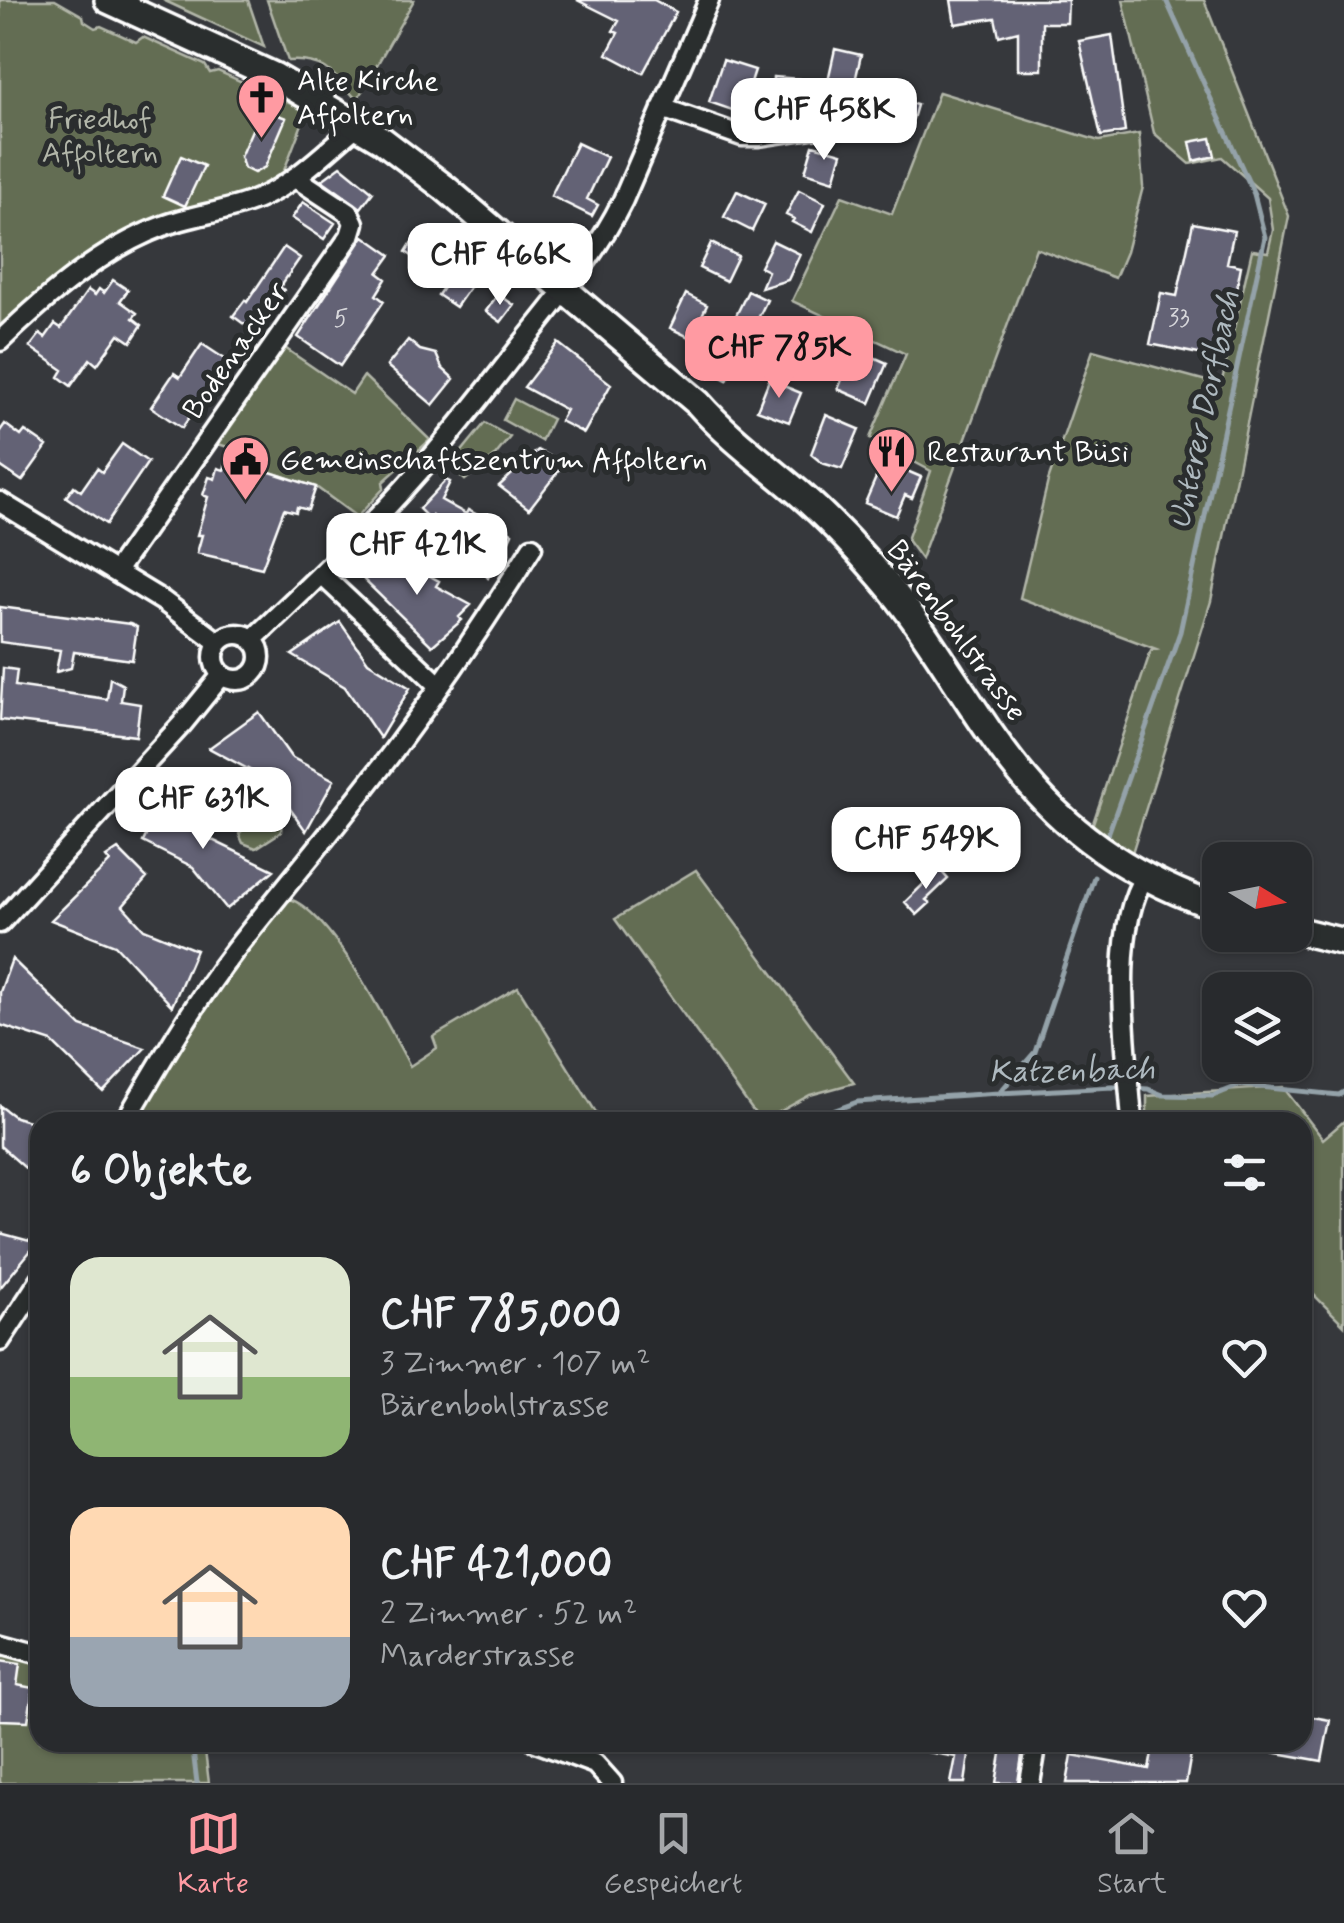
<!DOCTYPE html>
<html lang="de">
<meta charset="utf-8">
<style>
:root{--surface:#282a2d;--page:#303235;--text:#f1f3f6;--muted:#a5a7aa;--line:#444649;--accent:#ff9aa2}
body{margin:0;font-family:Mynerve,sans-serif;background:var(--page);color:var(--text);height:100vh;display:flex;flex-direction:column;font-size:38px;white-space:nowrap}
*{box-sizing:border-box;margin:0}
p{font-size:32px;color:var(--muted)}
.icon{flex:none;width:55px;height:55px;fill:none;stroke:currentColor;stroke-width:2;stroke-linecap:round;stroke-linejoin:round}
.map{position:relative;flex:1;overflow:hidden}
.panel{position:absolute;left:30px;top:1112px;width:1282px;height:640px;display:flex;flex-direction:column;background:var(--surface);border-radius:30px;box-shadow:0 2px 8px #0004,0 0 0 2px var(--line)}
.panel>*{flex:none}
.needle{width:65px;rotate:100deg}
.fabs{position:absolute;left:1202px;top:842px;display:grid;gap:20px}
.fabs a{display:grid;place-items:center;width:110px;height:110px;border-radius:20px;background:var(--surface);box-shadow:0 2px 8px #0004,0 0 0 2px var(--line);font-size:50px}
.price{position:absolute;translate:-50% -85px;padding:0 22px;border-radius:20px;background:#fff;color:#222;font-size:32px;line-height:65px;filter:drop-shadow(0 2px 5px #0008)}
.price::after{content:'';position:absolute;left:50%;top:60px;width:30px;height:22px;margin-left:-15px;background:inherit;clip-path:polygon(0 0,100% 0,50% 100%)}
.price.on{background:var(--accent);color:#111}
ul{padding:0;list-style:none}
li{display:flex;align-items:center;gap:30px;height:250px;padding:0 40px}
li span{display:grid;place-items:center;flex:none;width:280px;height:200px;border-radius:30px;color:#555}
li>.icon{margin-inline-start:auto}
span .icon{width:120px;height:120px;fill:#fffc;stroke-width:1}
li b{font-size:42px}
h2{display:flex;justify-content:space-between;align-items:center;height:120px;padding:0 40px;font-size:42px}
.tabs{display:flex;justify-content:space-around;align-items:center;height:140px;border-top:2px solid var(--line);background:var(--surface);font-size:28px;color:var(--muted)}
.tabs a{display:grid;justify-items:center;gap:5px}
.tabs .on{color:var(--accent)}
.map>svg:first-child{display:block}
.green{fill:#646d53;stroke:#b2b6a9;stroke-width:2.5}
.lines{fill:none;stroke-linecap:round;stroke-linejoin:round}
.stream{stroke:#94a2a9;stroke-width:5}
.building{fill:#646274;stroke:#fff;stroke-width:2.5}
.street-casing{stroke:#fff;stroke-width:25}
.secondary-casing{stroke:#fff;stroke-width:32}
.street{stroke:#2a2d2e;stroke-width:18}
.secondary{stroke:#2a2d2e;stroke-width:25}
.labels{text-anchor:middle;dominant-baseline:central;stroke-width:10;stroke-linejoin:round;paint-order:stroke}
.number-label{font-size:25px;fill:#d8d8dc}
.poi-label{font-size:30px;fill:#fff;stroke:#2a2d2e;text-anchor:start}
.park-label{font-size:30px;fill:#b2b6a9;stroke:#2a2d2e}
.street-label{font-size:30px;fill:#fff;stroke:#2a2d2e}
.water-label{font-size:32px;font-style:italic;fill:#aeb9bf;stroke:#2a2d2e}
</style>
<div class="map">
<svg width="1344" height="1783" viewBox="0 0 1344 1783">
<rect width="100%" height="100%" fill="#36383c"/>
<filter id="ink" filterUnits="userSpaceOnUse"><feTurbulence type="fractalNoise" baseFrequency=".01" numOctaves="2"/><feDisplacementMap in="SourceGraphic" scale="20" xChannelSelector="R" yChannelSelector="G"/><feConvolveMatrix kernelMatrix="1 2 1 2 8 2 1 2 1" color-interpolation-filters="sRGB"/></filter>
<g filter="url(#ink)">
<!-- green -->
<path class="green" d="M 0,0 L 55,0 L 83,16 L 84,21 L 95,28 L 101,26 L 136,42 L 143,37 L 205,65 L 210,73 L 218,71 L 307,111 L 280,181 L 251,195 L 190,210 L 0,333 Z
M 163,0 L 248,0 L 264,47 Z
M 267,0 L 414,0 L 357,100 C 334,75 325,58 288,61 Z
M 1123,0 L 1204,0 L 1289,216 L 1211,601 L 1131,856 L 1091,829 L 1151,650 L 1156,649 L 1020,598 L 1048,481 L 1093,350 L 1221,385 L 1252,250 L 1268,252 L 1273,230 L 1268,198 L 1222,157 L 1190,164 L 1154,133 Z
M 939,92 L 1099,141 L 1139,134 L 1143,187 L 1126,252 L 1115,278 L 1036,248 L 921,559 L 907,540 L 931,471 L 870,438 L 906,354 L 792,301 L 842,196 L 892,214 Z
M 282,346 L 352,394 L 364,376 L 430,440 L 383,482 L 384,488 L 357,517 L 316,487 L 267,471 L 268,466 L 253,460 L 253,455 L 215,443 Z
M 514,399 L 552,419 L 541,441 L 503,420 Z
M 485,423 L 510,437 L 494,457 L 465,480 L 450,466 Z
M 261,810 L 282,818 L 281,832 L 256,848 L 243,843 L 239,834 Z
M 696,870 L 854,1083 L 810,1095 L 761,1122 L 615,919 Z
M 283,898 C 326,899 390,1030 410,1066 L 437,1048 L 433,1037 L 518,987 L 602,1122 L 132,1122 L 218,980 Z
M 1283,1087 L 1323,1139 L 1344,1121 L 1344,1325 L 1303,1284 L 1302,1122 L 1147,1122 L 1147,1096 Z
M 0,1647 L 40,1657 L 40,1742 L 204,1743 L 209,1783 L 0,1783 Z"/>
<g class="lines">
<!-- stream -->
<path class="stream" d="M 1107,837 L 1180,632 L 1265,237 L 1254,194 L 1166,0
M 1001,1091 L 1035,1052 L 1094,877
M 803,1122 L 857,1102 L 999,1093 L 1113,1087 L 1148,1089 L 1163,1095 L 1213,1096 L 1240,1085 L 1339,1095 L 1344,1092
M 192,1742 L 197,1783"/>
</g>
<!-- building -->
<path class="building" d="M 577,0 L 654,0 L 676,12 L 643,73 L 607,54 L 618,33 L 613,31 L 619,21 Z
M 951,0 L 1068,0 L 1067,23 L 1042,23 L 1042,70 L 1018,70 L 1018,31 L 999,36 L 995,18 L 955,24 Z
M 1112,35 L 1125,132 L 1101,136 L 1079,41 Z
M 835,49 L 861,55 L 853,90 L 827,85 Z
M 723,60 L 755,70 L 741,113 L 709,102 Z
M 773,77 L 799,79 L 797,104 L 772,102 Z
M 874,93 L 917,105 L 913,119 L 903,116 L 900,128 L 867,119 Z
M 265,110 L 286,118 L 265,167 L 254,173 L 244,168 L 240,157 L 259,114 L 262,116 Z
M 1211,138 L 1215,156 L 1194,161 L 1190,142 Z
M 577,143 L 607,157 L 587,199 L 598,205 L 592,216 L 551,196 Z
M 813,145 L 842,153 L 834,181 L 805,172 Z
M 181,156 L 204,166 L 185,206 L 163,196 Z
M 341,166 L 373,192 L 361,208 L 322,180 Z
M 799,190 L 825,203 L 812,232 L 792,222 L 794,219 L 786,215 Z
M 737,191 L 765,204 L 752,231 L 724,217 Z
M 303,202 L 335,223 L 324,239 L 292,218 Z
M 1193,223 L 1234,231 L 1227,263 L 1241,266 L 1229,329 L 1224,328 L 1218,358 L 1150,344 L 1161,293 L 1177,296 Z
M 417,234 L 444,248 L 437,260 L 426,254 L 421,262 L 406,252 Z
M 364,236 L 391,255 L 378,273 L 386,279 L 376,295 L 384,301 L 340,366 L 298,337 Z
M 773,241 L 800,254 L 788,280 L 761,288 L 768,271 L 760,267 Z
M 711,243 L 738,256 L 726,281 L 699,268 Z
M 284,247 L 300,258 L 280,287 L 284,290 L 256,333 L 233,316 L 245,300 L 247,302 Z
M 454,272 L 472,284 L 456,307 L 438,295 Z
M 113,280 L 128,290 L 120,301 L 137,313 L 133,318 L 142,325 L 131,342 L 119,334 L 97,365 L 90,359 L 71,386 L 59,377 L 63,370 L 30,347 L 40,334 L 45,338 L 55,324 L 61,328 L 88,290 L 95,295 L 99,289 L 104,293 Z
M 748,291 L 767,300 L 748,339 L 729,330 Z
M 498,294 L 514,305 L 501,322 L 486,311 Z
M 686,294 L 707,305 L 691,338 L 670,328 Z
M 793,323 L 825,336 L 813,365 L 781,352 Z
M 408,340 L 420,350 L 436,354 L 442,368 L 454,379 L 433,405 L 387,366 Z
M 558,343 L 611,384 L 584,433 L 560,421 L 566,410 L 524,387 Z
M 202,344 L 228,361 L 182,428 L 151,407 L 174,373 L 180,377 Z
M 855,349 L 887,363 L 870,403 L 838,389 Z
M 718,351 L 737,360 L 727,380 L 709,371 Z
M 769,380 L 801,393 L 789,422 L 757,410 Z
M 826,415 L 859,429 L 842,469 L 822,463 L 811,454 Z
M 5,424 L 21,436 L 25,431 L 47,446 L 22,481 L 0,466 L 0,431 Z
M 122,444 L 148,462 L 106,524 L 66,497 L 74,486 L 81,491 L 97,468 L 102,472 Z
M 236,449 L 254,455 L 253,460 L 269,466 L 267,471 L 316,487 L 308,510 L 297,507 L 296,512 L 284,509 L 262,568 L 197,553 L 202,535 L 197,535 L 208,497 L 203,495 L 209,477 L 215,479 L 218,468 L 224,470 L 227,459 L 232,460 Z
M 538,450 L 564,464 L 529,509 L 499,486 Z
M 891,464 L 921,477 L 912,498 L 905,495 L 896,516 L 865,503 L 878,473 L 886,476 Z
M 446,480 L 450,482 L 441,500 L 466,514 L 468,510 L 512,533 L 498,565 L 496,564 L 488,578 L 432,516 L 430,520 L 419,509 Z
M 386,552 L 439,581 L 436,586 L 471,605 L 459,617 L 462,620 L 432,646 L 364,580 Z
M 0,607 L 130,624 L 137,627 L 132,660 L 74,652 L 71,668 L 56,672 L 60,650 L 0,642 Z
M 340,622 L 368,662 L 410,688 L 380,738 L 345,687 L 292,655 Z
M 3,668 L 17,670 L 15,686 L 107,699 L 110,678 L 123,685 L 121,701 L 140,704 L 136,736 L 0,720 Z
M 259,712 L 291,757 L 334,780 L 306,831 L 270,781 L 209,748 Z
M 170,787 L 212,840 L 274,870 L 227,909 L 193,867 L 143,842 Z
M 118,849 L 147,878 L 123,906 L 144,929 L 196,950 L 172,1006 L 115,945 L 51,920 L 110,862 L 106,857 Z
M 939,869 L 948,879 L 926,900 L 930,903 L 917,915 L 905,902 Z
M 12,959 L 81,1026 L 145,1048 L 103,1092 L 52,1042 L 0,1025 L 0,992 Z
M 0,1106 L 15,1117 L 40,1124 L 40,1181 L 0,1146 Z
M 0,1233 L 37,1243 L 0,1288 Z
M 0,1661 L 20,1664 L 17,1685 L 33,1688 L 28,1721 L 0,1720 Z
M 1302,1715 L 1330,1720 L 1322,1761 L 1255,1749 L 1255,1742 L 1302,1742 Z
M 911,1742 L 971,1742 L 965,1783 L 951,1783 L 956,1757 L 910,1749 Z
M 1003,1742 L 1024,1742 L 1018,1783 L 996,1783 Z
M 1154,1742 L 1193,1742 L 1186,1783 L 1067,1783 L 1072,1755 L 1149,1769 Z"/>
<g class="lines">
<defs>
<path id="street" d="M 662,108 L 742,136 L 759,136 L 845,123
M 0,341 C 47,296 101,249 163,226 C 194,214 230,212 260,198 C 298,181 326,151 358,125
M 0,502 L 163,601 L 218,642
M 116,571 L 350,236 L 354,223 L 349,213 L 296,178
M 322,575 L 440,686
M214 657a23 23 0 1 1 46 0a23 23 0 1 1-46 0Z
M 252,640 C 308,587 364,534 415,476 C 453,434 487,389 522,344 C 558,299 597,253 623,200 L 709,0
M 0,923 L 182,724 L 222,675
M 125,1122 C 159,1064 194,1003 235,950 C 287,884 341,821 391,754 C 441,687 488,618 532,547
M 1132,1122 C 1128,1054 1108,934 1145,876
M 0,1341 L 40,1280
M 0,1643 L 40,1654
M 536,1742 L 595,1764 L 612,1783
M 1030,1783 L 1037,1742"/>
<path id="secondary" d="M 108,0 L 274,76 L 382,140 L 445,188 L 698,403 C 728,437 765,464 800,494 C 829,519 855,547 880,576 C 935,639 972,716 1026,780 C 1077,841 1145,883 1220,908
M 1295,930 L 1344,942"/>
</defs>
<!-- street casing -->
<use href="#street" class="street-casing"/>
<!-- secondary casing -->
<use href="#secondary" class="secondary-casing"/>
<!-- street -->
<use href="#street" class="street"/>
<!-- secondary -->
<use href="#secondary" class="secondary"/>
</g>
</g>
<!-- icons -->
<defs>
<symbol id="church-pin" viewBox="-11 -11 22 30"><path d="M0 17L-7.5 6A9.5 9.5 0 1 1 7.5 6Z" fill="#ff9aa2" stroke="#2a2d2e"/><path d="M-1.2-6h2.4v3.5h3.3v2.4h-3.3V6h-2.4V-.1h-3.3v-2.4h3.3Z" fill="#111"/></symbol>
<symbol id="restaurant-pin" viewBox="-11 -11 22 30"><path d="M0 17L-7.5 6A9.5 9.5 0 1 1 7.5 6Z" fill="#ff9aa2" stroke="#2a2d2e"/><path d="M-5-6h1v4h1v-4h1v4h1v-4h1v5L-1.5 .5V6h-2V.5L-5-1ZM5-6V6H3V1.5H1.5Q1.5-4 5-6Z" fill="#111"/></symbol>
<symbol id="civic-pin" viewBox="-11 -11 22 30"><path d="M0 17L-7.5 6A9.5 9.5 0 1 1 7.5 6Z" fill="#ff9aa2" stroke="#2a2d2e"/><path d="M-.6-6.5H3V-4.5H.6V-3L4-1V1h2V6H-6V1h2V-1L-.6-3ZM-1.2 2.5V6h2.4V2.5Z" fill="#111"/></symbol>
</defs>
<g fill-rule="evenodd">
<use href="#church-pin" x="234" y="70" width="55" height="75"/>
<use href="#restaurant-pin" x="864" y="424" width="55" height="75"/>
<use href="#civic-pin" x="218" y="432" width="55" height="75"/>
</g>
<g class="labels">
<!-- number labels -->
<g class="number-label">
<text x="1179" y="318">33</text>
<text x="341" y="319">5</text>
</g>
<!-- poi labels -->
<g class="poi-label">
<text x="297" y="81">Alte Kirche<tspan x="297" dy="34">Affoltern</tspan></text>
<text x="927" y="452">Restaurant Büsi</text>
<text x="280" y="460">Gemeinschaftszentrum Affoltern</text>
</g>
<!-- park labels -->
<g class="park-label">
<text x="100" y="119">Friedhof<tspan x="100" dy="34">Affoltern</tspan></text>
</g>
<!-- street labels -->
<g class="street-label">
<text transform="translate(236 351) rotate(-55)">Bodenacker</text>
<text transform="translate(956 631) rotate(54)">Bärenbohlstrasse</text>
</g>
<!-- water labels -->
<g class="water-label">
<text transform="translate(1205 410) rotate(-78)">Unterer Dorfbach</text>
<text transform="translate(1072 1071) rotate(-1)">Katzenbach</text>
</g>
</g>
</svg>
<div class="fabs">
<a><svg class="needle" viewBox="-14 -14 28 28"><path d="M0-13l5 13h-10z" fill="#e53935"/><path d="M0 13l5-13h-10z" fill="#a5a7aa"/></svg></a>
<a><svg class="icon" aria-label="layers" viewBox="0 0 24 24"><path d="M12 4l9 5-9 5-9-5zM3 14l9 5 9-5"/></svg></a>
</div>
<b class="price" style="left:824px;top:163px">CHF 458K</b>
<b class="price" style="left:500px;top:308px">CHF 466K</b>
<b class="price on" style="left:779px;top:401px">CHF 785K</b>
<b class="price" style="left:417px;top:598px">CHF 421K</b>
<b class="price" style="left:203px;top:852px">CHF 631K</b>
<b class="price" style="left:926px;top:892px">CHF 549K</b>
<section class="panel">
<h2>6 Objekte<svg class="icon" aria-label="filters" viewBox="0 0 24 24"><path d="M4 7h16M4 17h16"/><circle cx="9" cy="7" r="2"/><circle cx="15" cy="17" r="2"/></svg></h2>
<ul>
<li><span style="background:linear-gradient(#dfe7d0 60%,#8fb573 0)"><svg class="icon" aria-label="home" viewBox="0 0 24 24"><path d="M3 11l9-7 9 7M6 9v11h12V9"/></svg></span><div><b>CHF 785,000</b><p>3 Zimmer · 107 m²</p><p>Bärenbohlstrasse</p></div><svg class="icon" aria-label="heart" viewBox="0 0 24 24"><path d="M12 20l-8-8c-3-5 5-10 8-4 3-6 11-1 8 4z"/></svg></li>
<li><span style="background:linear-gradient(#ffd9b3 65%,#9aa5b1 0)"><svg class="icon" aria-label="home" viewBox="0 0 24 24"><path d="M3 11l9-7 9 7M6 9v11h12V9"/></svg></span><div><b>CHF 421,000</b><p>2 Zimmer · 52 m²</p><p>Marderstrasse</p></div><svg class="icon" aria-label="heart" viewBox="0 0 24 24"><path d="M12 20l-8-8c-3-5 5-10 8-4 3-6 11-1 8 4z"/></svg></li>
</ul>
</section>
</div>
<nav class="tabs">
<a class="on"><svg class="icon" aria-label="map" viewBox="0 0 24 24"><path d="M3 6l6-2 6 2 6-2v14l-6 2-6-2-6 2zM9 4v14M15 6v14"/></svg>Karte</a>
<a><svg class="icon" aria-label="saved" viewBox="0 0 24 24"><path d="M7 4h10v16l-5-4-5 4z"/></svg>Gespeichert</a>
<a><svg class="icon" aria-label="home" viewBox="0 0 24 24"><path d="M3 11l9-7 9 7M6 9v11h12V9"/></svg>Start</a>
</nav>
